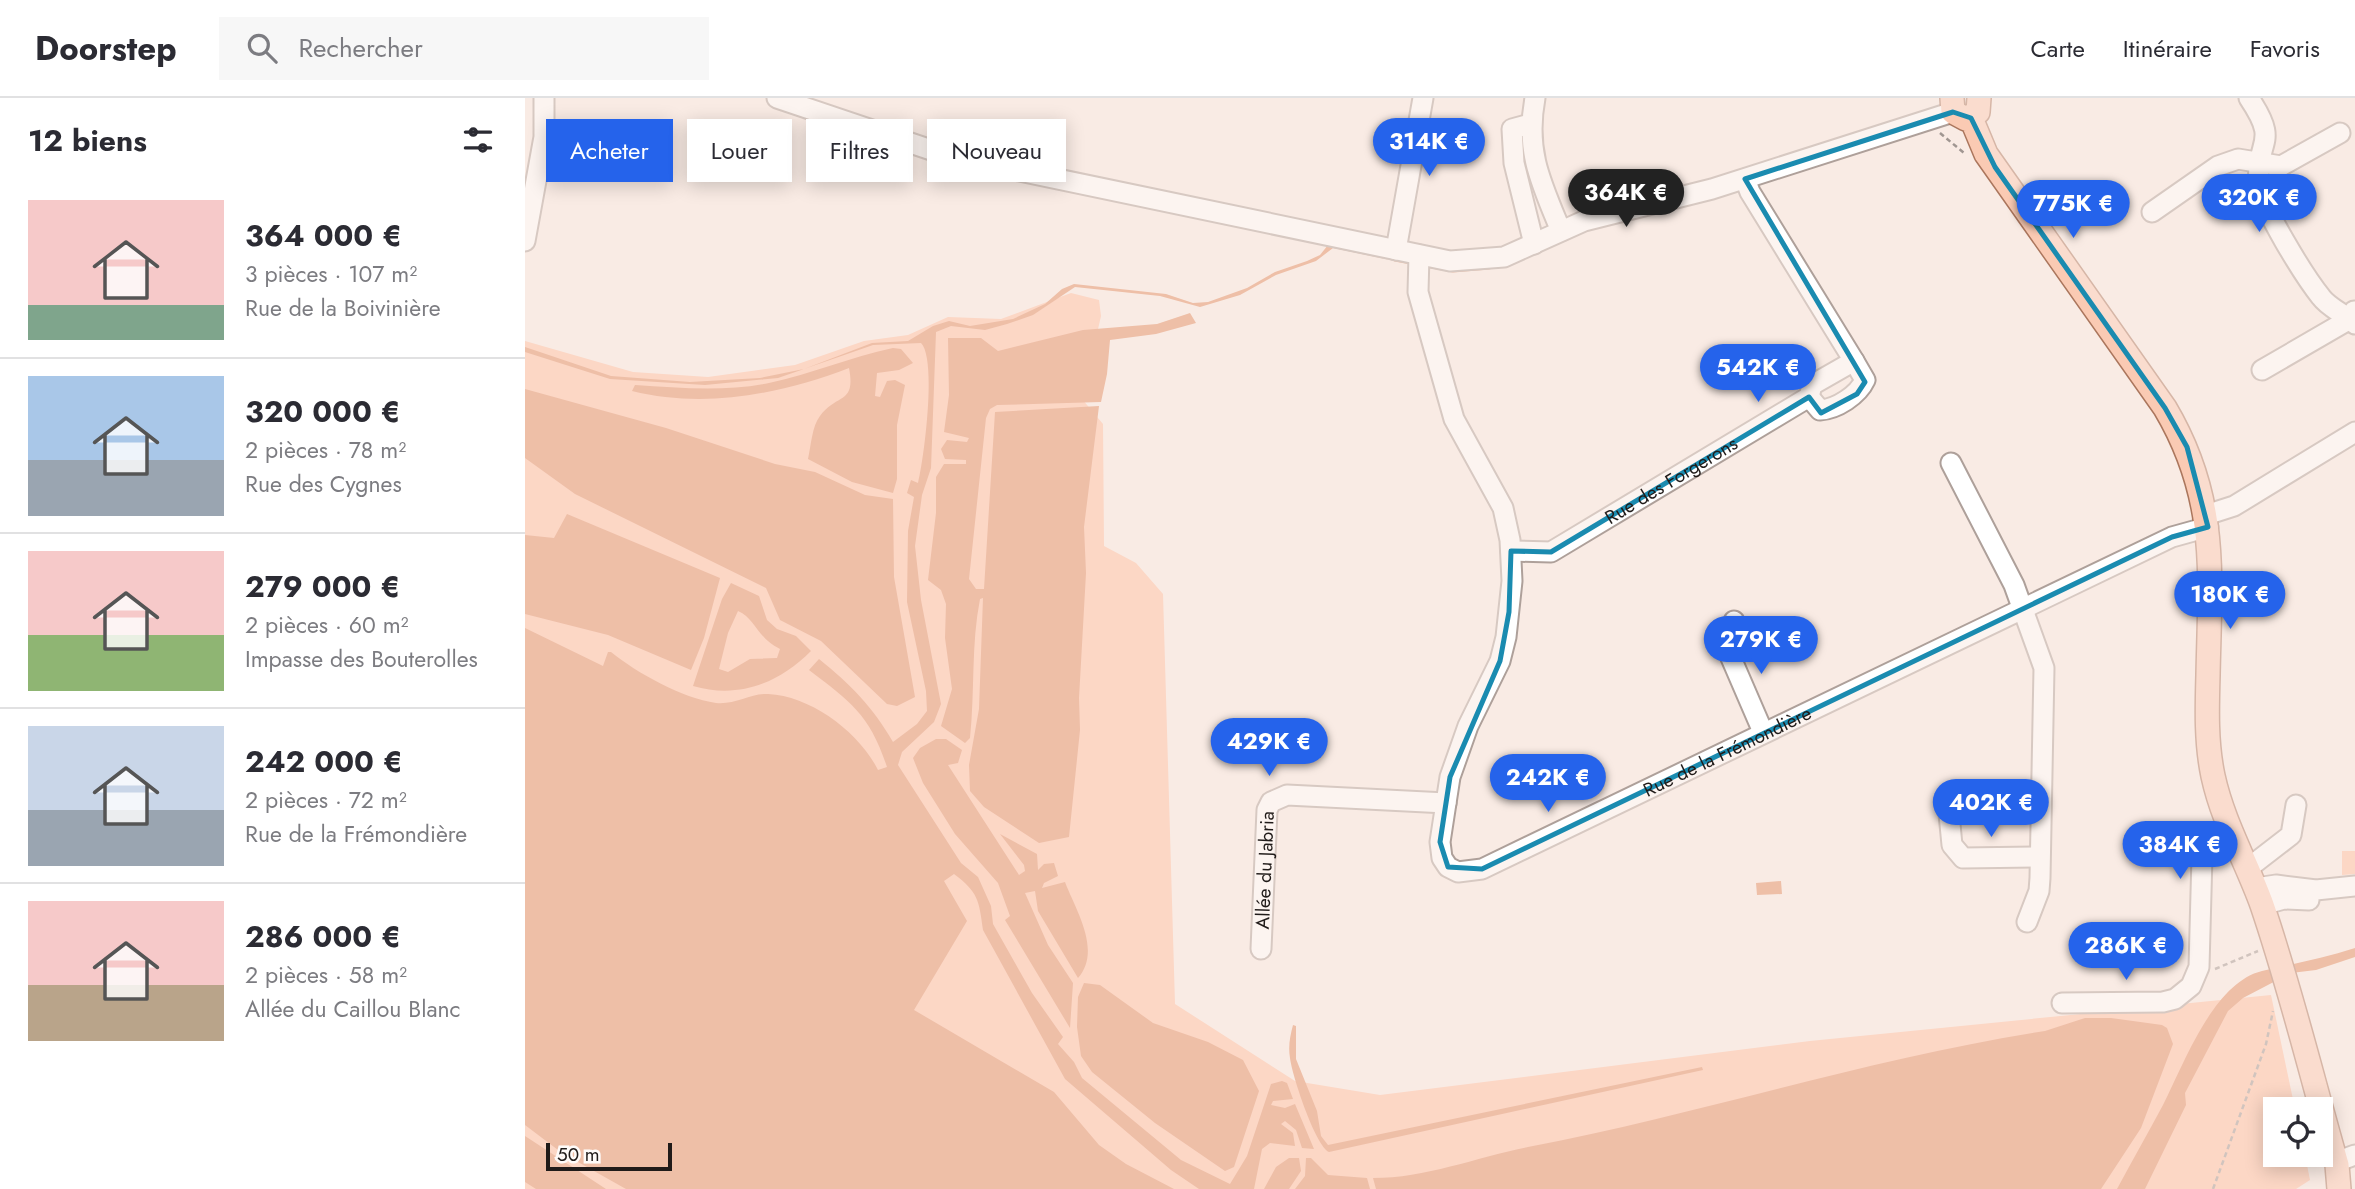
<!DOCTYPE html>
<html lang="fr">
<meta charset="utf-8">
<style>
:root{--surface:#fff;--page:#f7f7f7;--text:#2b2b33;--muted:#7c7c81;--line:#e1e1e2;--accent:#2563eb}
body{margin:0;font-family:Jost,sans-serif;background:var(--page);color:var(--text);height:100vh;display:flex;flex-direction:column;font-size:26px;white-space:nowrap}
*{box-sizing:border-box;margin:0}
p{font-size:23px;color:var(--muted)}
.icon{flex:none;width:38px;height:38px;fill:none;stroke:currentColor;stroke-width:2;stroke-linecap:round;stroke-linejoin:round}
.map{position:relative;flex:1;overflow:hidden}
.panel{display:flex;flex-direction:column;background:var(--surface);width:525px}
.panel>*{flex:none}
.top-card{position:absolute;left:21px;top:21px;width:665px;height:63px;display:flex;gap:14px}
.tools{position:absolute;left:1738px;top:999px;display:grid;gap:14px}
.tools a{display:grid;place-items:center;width:70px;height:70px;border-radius:0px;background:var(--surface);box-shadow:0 4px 18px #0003;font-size:35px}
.scale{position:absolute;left:21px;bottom:18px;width:126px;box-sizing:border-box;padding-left:7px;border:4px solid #201b19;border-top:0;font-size:19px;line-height:24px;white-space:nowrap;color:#201b19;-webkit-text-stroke:5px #fefbf9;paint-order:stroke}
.price{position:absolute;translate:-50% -60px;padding:0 16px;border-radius:24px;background:var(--accent);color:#fff;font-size:23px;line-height:46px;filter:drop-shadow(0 2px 4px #0008)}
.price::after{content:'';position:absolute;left:50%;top:42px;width:21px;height:16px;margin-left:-10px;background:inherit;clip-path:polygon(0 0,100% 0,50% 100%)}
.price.on{background:#222;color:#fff}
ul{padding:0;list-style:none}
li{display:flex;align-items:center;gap:21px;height:175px;padding:0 28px}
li+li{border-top:2px solid var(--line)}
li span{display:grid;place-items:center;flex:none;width:196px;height:140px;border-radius:0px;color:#555}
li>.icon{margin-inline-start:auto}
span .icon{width:84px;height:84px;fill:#fffc;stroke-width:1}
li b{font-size:30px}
h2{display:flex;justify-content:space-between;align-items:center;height:84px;padding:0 28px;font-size:30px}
.tag{padding:0 24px;border-radius:0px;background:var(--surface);box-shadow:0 4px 18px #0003;font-size:24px;line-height:63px}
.tag.on{background:var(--accent);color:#fff}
header{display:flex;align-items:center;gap:42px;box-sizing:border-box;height:98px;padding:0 35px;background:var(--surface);border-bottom:2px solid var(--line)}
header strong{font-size:33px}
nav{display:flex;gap:38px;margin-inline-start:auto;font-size:24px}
.search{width:490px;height:63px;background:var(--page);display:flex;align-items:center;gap:18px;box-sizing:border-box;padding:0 24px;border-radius:0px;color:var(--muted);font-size:26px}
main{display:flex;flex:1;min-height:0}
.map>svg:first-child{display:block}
.green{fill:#febea0}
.water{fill:#e0895e;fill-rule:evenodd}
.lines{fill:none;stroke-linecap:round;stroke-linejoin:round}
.stream{stroke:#e0895e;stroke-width:5}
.minor-casing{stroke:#aea09a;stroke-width:23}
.major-casing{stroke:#ab765d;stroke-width:26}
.path{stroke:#a09691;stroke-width:2.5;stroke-dasharray:5 3.5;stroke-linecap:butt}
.minor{stroke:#fff;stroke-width:19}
.major{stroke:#facab3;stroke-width:23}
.marked{fill:none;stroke:#1a8bb0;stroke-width:5;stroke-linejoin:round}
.labels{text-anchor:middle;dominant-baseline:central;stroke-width:5;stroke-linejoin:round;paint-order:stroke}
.street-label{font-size:19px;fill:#201b19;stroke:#fefbf9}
</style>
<header>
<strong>Doorstep</strong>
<div class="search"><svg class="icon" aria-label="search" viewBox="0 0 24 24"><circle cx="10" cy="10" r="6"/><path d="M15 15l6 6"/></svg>Rechercher</div>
<nav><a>Carte</a><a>Itinéraire</a><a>Favoris</a></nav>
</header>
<main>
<section class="panel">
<h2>12 biens<svg class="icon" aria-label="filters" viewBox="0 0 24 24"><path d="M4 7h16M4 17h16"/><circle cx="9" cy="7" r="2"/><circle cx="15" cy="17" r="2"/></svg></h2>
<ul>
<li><span style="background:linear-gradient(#f6c9c9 75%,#7fa58c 0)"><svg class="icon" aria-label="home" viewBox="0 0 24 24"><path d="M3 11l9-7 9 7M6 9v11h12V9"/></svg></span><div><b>364 000 €</b><p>3 pièces · 107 m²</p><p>Rue de la Boivinière</p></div></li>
<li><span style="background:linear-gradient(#a9c7e8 60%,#9aa5b1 0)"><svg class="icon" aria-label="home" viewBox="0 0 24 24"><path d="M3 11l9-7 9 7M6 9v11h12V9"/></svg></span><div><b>320 000 €</b><p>2 pièces · 78 m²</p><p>Rue des Cygnes</p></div></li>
<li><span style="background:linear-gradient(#f6c9c9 60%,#8fb573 0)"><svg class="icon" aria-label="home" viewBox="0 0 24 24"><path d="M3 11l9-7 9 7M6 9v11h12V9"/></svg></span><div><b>279 000 €</b><p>2 pièces · 60 m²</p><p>Impasse des Bouterolles</p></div></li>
<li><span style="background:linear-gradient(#c9d6e8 60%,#9aa5b1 0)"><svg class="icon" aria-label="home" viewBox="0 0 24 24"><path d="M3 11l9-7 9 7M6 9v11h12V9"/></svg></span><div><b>242 000 €</b><p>2 pièces · 72 m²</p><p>Rue de la Frémondière</p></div></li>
<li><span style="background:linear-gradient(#f6c9c9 60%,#b9a48a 0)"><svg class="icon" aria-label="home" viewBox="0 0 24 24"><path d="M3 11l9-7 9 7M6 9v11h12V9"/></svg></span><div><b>286 000 €</b><p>2 pièces · 58 m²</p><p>Allée du Caillou Blanc</p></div></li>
</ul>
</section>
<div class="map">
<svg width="1830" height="1091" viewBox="0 0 1830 1091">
<rect width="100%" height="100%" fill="#f9ebe4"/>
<!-- green -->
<path class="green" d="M 546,195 L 574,202 L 576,218 L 557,301 L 578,326 L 579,448 L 611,465 L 638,496 L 650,906 L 770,983 L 855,997 L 1285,943 L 1746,897 L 1770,1011 L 1750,1012 L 1750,1057 L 1780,1057 L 1785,1082 L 1771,1091 L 0,1091 L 0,243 L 108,274 L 183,279 L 270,267 L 339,243 L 383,237 L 423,219 L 476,221 Z
M 1817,753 L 1830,753 L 1830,776 L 1817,777 Z"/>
<!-- water -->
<path class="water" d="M 803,147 L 870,163 L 808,150 L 791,163 L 751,177 L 715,197 L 675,209 L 635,198 L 550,189 L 508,217 L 482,226 L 460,232 L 426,228 L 411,234 L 406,370 L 397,397 L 390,448 L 396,502 L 416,606 L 409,624 L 377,654 L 373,667 L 436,765 L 453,779 L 466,808 L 468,826 L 507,895 L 538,939 L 533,946 L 549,964 L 557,980 L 656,1062 L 705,1086 L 722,1058 L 746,986 L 757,983 L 762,985 L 768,1001 L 748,1003 L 746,1007 L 760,1010 L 770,1006 L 789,1051 L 777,1050 L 771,1032 L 760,1023 L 756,1026 L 768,1035 L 770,1048 L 745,1045 L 737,1051 L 729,1091 L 674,1091 L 646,1072 L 540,981 L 458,832 C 454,802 453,794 429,776 L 419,783 L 442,823 L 389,912 L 529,994 L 574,1047 L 601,1066 L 649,1091 L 101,1091 L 37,1055 L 0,1027 L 0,530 L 78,568 L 83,554 L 86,554 C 112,575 157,600 191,605 C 210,607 226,595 243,596 C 286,598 334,634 353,672 L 362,669 C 345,617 326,604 284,572 L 294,561 C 325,586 348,609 368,644 L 392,626 L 402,613 L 401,593 L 382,504 L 383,433 L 389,399 L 382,395 L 386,382 L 393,385 C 399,361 412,261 396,245 L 348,247 L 253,280 L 180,287 L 85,281 L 0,254 L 0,249 L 86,278 L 165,284 L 235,280 L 279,271 L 347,245 L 383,243 L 408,228 L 424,223 L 445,228 L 488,221 L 520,206 L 537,191 L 549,186 L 641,196 L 668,205 L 683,204 L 722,190 L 750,174 L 782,163 L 795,157 Z
M 665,215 L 671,225 L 631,236 L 585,242 L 582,276 L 576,304 L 472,307 L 465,311 L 461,320 L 444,481 L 451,491 L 459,491 L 470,314 L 574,308 L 559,429 L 561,475 L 554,600 L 555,632 L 544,739 L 514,745 L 459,709 L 445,693 L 444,667 L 454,611 L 458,500 L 455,501 C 446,546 450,593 445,640 L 440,645 L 416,628 L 427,591 L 420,540 L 421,506 L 416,492 L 403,482 L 411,415 L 411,379 L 419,366 L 441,366 L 441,362 L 420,361 L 416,351 L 422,342 L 442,344 L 444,340 L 419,334 L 424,297 L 423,240 L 456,240 L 473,253 L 558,232 L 632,226 Z
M 368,250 L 376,251 L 388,265 L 374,272 L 352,275 L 350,298 L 355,299 L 362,283 L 370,282 L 380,287 L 372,327 L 372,381 L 368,395 L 327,384 L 283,361 C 286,348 287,328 295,318 C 312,295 331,307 324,270 C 256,296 180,311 107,293 L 110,287 C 155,290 200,294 244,285 C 287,276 325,259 368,250 Z
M 0,291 L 141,330 L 250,366 L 290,374 L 340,397 L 368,401 L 369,479 L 390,599 L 372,608 L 362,606 L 296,543 L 255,522 L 241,490 L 50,396 L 0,360 Z
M 42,416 L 195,480 L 179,540 L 166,572 L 83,537 L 0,516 L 0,437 L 29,440 Z
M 206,485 L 234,498 L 242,522 L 252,531 L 271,538 L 286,553 C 253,586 213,601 168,588 L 197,501 ZM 213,513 C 231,521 231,539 255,551 L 252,560 L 225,561 L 203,574 L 194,571 L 203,535 Z
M 411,641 L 421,641 L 437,652 L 433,665 L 423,667 L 494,777 L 500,773 L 499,767 L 475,736 L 512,756 L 513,772 L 519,766 L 529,765 L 533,778 L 519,785 L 517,790 L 540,784 C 551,813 577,852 553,880 L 513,813 L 510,793 L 500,795 L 523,847 L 548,885 L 545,930 L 480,822 L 485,818 L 473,785 L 430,736 L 398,685 L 388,660 L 395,650 Z
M 1256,783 L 1257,796 L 1232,797 L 1231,785 Z
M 1830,850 L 1830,859 L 1791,872 L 1766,875 L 1718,900 L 1703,913 L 1660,995 L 1661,1007 L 1620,1091 L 1592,1091 C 1607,1063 1623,1035 1638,1007 C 1659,966 1688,885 1737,873 C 1768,866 1799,860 1830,850 Z
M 559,885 L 575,887 L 628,925 L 683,944 L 718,962 L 734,993 L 709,1069 L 700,1073 L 630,1025 L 567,974 L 556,958 L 552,929 L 553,899 Z
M 1560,920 L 1586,920 L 1637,927 L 1642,930 L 1648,946 L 1616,1030 L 1576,1091 L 851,1091 L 848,1080 C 901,1080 952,1059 1003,1049 C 1176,1016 1345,960 1520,933 Z
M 768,927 L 771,928 L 771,961 L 792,1013 L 796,1038 L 803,1047 L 1177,969 L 1178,972 L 804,1054 C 790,1047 767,977 765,960 C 763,949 765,938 768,927 Z
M 0,1038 L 81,1091 L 11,1091 L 0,1084 Z
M 764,1060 L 774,1060 L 776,1073 L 764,1091 L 739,1091 L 751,1069 Z
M 781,1060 L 786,1060 L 803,1077 L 842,1080 L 845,1091 L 770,1091 L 780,1078 Z"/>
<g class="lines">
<!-- stream -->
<path class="stream" d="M 870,161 L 928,172 L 964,169"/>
<defs>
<g id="minor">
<path d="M 252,0 L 427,59 L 925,163 L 979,159 L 1059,123 L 1187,91 L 1428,14"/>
<path d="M 1010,0 C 1000,53 1016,85 1036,133"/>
<path d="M 1724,0 C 1756,48 1730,40 1734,86 C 1736,109 1780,179 1796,199 C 1804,210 1820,216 1830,226"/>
<path d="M 1005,26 L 987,31 L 989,65 L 1009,146"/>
<path d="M 1627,114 L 1693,68 L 1713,61 L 1756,68 L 1815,35"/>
<path d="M 0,143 L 19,39 L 19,0"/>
<path d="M 871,152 L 898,0"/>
<path id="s1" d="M 894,157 L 893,194 L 929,321 L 978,410 L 985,442 L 987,483 L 981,539 L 975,563 L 943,628 L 925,679 L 915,744 L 917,760 L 923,769 L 933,774 L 957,771 L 1647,439 L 1683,429"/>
<path d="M 1737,272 L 1825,221 L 1829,213"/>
<path d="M 1284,299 L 1295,312 C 1312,311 1333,297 1340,282 L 1329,263"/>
<path d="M 1426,365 L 1489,487 L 1519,570 L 1515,780 L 1514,793 L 1502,824"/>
<path d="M 1681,417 L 1709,408 L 1830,334"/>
<path id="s2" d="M 986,453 L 1026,454 L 1284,299 L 1287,287 L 1329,263 L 1225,94 L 1220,81"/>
<path d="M 1209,523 L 1200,546 L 1238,634"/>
<path d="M 1424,716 L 1427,747 L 1438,760 L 1514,759"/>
<path d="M 1722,771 L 1766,737 L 1771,707"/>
<path d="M 1731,790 L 1751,787 L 1791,792 L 1830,788"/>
<path d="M 1737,807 L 1759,801 L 1784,802"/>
<path id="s3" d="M 736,851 L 742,712 L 746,704 L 762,697 L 921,705"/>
<path d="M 1537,905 L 1638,904 L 1650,901 L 1666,888 L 1674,869 L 1677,758 L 1681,751 L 1707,738"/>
<path d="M 1811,1064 L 1830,1057"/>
</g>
<path id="major" d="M 1427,0 L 1428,14 L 1441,21 L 1453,14 L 1454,0
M 1446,20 L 1461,56 L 1640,310 C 1694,401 1685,476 1683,577 C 1682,611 1681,645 1688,678 C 1698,724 1721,763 1737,807 C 1766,892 1787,980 1812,1067 L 1814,1091"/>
</defs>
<!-- minor casing -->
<use href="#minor" class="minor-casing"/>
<!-- major casing -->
<use href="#major" class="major-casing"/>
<!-- path -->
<path class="path" d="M 1415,35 L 1439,55
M 1690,871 L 1733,853
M 1688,1091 L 1741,946 L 1748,913"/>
<!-- minor -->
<use href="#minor" class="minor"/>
<!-- major -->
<use href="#major" class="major"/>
</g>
<!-- marked area -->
<path d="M0 0H1830V1091H0ZM 1428,14 L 1446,20 L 1470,69 L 1640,310 L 1662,349 L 1683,429 L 1647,439 L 957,771 L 923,769 L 915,744 L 925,679 L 975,563 L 984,514 L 986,453 L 1026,454 L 1284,299 L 1296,315 L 1332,296 L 1340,284 L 1220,81 Z" fill="#f9ebe4" fill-opacity=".55" fill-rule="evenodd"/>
<path class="marked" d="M 1428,14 L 1446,20 L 1470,69 L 1640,310 L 1662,349 L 1683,429 L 1647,439 L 957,771 L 923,769 L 915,744 L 925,679 L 975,563 L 984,514 L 986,453 L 1026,454 L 1284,299 L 1296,315 L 1332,296 L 1340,284 L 1220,81 Z"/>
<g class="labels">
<!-- street labels -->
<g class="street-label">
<text stroke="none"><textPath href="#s2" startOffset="180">Rue des Forgerons</textPath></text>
<text stroke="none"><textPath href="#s1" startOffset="952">Rue de la Frémondière</textPath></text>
<text stroke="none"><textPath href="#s3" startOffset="79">Allée du Jabria</textPath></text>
</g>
</g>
</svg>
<div class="tools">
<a><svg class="icon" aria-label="locate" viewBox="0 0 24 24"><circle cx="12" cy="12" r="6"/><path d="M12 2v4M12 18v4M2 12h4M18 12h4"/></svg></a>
</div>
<div class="scale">50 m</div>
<b class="price" style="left:904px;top:80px">314K €</b>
<b class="price on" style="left:1101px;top:131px">364K €</b>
<b class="price" style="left:1734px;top:136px">320K €</b>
<b class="price" style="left:1548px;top:142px">775K €</b>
<b class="price" style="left:1233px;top:306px">542K €</b>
<b class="price" style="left:1705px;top:533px">180K €</b>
<b class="price" style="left:1236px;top:578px">279K €</b>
<b class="price" style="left:744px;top:680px">429K €</b>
<b class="price" style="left:1023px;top:716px">242K €</b>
<b class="price" style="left:1466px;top:741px">402K €</b>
<b class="price" style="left:1655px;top:783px">384K €</b>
<b class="price" style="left:1601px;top:884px">286K €</b>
<div class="top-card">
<a class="tag on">Acheter</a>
<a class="tag">Louer</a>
<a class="tag">Filtres</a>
<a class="tag">Nouveau</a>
</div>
</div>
</main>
